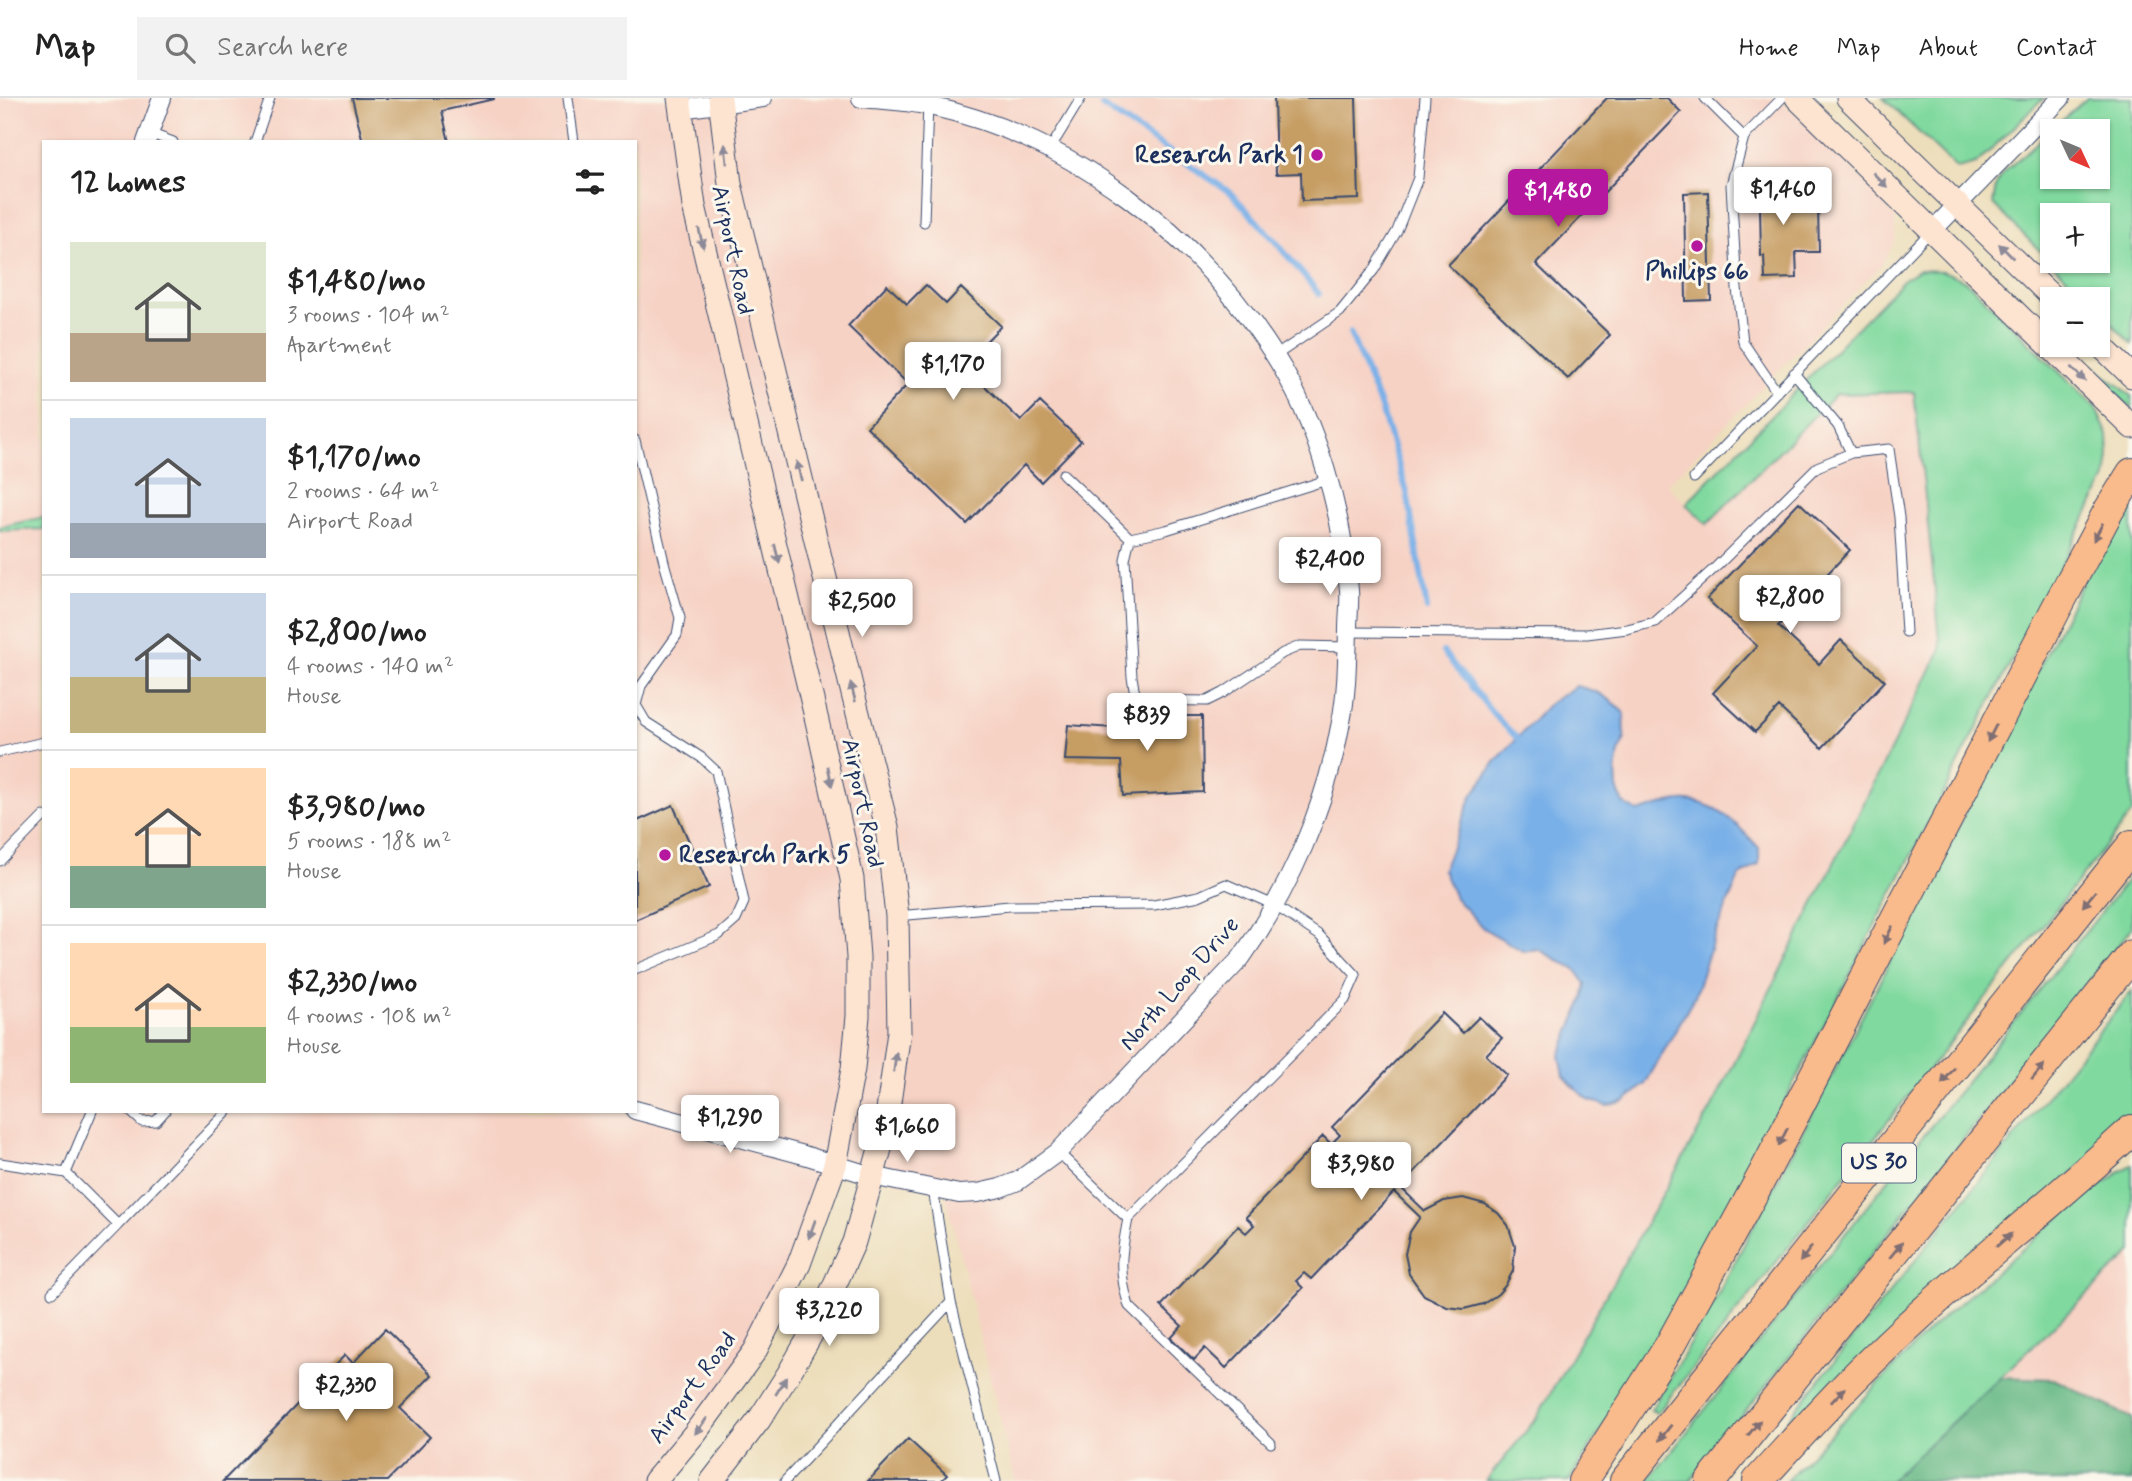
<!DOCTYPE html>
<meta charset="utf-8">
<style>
:root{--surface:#fff;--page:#f2f2f2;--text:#222;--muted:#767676;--line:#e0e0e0;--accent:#b5179e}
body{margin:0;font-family:Mynerve,sans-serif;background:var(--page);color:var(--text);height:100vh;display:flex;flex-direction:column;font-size:26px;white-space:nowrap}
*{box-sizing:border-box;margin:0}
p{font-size:23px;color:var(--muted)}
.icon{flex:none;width:38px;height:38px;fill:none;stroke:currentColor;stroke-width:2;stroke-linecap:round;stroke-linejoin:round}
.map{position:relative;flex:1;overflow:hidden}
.side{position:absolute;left:42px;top:42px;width:595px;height:973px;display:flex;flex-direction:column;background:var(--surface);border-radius:0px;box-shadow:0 2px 5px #0004}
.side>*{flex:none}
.needle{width:46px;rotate:134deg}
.controls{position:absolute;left:2040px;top:21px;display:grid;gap:14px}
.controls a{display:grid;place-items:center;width:70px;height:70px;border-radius:0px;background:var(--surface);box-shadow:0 2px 5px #0004;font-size:35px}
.price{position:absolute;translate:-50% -60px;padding:0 16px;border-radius:7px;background:#fff;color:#222;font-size:23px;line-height:46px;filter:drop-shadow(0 2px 4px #0008)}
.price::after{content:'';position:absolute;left:50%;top:42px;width:21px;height:16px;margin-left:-10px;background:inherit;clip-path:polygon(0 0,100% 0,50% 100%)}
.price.on{background:var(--accent);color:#fff}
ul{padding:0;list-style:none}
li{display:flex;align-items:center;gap:21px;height:175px;padding:0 28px}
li+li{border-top:2px solid var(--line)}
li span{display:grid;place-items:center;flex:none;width:196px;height:140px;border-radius:0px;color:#555}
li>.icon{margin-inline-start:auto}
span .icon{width:84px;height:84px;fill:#fffc;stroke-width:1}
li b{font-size:30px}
h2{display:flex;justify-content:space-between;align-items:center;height:84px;padding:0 28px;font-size:30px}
header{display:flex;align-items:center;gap:42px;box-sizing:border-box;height:98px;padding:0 35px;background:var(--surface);border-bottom:2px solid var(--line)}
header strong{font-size:33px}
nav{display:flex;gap:38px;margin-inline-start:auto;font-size:24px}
.search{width:490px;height:63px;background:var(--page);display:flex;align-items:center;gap:18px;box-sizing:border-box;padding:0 24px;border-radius:0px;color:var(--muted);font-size:26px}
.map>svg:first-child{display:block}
.built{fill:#f6d2c4;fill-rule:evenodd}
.green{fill:#80d99f;stroke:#4e847e;stroke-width:2;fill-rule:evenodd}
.forest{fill:#68b986;stroke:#427472;stroke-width:2}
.water{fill:#79b0e8;stroke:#4a70a3;stroke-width:2}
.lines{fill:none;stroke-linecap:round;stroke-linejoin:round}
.stream{stroke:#79b0e8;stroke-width:6}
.building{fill:#c69d64}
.service-casing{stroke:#3a496c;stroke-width:11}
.minor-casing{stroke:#3a496c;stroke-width:20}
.secondary-casing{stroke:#3a496c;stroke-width:25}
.motorway-casing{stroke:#3a496c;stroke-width:32}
.service{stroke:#fff;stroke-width:9}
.minor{stroke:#fff;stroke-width:18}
.secondary{stroke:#fde4d1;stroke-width:23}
.motorway{stroke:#fabb8c;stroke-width:30}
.oneway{fill:#8c8a98}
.oneway2{fill:#7f6e73}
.poi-dot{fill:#b5179e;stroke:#fbf7ec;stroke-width:2.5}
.labels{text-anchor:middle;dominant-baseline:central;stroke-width:6;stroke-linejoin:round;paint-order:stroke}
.shield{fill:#fbf7ec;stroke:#5e6b89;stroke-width:2}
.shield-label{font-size:23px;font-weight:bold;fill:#1b2f5e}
.poi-label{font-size:24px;font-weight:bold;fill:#1b2f5e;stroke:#fbf7ec;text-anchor:end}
.street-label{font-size:24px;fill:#1b2f5e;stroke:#fbf7ec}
</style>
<header>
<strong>Map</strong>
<div class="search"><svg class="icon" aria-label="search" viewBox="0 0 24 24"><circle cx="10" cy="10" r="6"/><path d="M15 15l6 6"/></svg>Search here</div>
<nav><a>Home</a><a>Map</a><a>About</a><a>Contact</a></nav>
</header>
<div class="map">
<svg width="2132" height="1383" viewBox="0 0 2132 1383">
<rect width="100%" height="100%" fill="#fbf7ec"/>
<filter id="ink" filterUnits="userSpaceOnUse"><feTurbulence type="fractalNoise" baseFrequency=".0143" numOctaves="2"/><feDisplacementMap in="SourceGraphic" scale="14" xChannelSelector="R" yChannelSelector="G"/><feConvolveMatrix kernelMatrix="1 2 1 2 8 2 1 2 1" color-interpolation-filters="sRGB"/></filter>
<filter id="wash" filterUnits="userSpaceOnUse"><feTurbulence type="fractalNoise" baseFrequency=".00686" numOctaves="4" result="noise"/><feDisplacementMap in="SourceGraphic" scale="28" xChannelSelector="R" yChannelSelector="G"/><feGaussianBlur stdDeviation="1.57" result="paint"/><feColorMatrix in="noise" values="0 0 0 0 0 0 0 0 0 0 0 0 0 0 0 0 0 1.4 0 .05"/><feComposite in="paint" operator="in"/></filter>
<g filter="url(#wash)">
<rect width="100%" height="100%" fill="#eddebb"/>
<!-- built -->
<path class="built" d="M 0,0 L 1779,0 L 1798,18 L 1882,101 L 1895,121 L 1895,142 L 1882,166 L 1667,387 L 1707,425 L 1836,296 L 1914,294 L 1941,551 L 1712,1009 L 1536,1321 L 1486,1383 L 1015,1383 L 945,1095 L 833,1069 L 780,1205 L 653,1383 L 0,1383 ZM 44,44 L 635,44 L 635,1013 L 44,1013 Z
M 2132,1154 L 2132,1383 L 1890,1383 L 2000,1279 Z"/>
<!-- green -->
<path class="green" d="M 1883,0 L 2044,0 L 1976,66 L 1957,71 Z
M 2087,0 L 2132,0 L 2132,246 L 2098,212 L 2098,201 L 2088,201 L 1993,106 L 1996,87 L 2005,73 ZM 2053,33 L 2098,33 L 2098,79 L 2053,79 ZM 2053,117 L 2098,117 L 2098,163 L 2053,163 Z
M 1918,172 L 1943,173 L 1966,183 L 2095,309 L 2108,337 L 2109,359 L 2106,380 L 1682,1202 L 1569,1383 L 1486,1383 L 1536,1321 L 1712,1009 L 1941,551 L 1914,294 L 1836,296 L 1707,426 L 1686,406 L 1903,182 Z
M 2082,260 L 2132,298 L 2132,311 L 2081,262 Z
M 2132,403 L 2132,715 L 1657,1315 L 1651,1312 L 1714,1204 L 1820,1001 L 2110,430 Z
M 44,419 L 44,431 L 0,433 L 0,429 Z
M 2132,776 L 2132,830 L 1690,1383 L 1648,1383 Z
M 2132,893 L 2132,1020 L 1791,1337 L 1779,1332 Z
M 2132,1066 L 2132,1154 L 1890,1383 L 1786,1383 L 1931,1230 L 2077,1104 Z"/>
<!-- forest -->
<path class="forest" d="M 2000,1279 L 2054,1281 L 2132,1320 L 2132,1383 L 1890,1383 Z"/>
<!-- water -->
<path class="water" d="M 1576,588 C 1598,593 1608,598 1624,615 L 1625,640 L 1619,654 L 1616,673 L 1617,690 L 1623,705 L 1638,714 C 1652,710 1666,704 1681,703 C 1713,700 1739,728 1759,750 L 1759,766 L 1739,779 L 1714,838 L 1695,898 L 1645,986 L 1625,1003 L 1607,1008 L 1589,1002 L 1575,990 L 1564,978 L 1560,957 L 1583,902 L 1586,886 L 1576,872 L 1538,851 L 1523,853 L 1483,830 L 1455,800 L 1443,772 L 1472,698 L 1496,663 L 1550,605 Z"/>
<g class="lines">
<!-- stream -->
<path class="stream" d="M 1102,8 L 1231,95 L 1276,144 L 1319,196
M 1350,235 L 1380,307 L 1407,394 L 1427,511
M 1443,554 L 1497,620 L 1517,640"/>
</g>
<g id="blocks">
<!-- building -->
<path class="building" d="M 352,0 L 494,0 L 494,1 L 442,13 L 449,44 L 363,44 Z
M 1274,0 L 1356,0 L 1359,101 L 1302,103 L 1301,75 L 1276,76 Z
M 1607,0 L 1667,0 L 1681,14 L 1536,166 L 1610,237 L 1568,281 L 1448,167 Z
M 1783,77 L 1783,84 L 1789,84 L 1790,109 L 1818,109 L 1819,154 L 1796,154 L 1797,180 L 1765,181 L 1764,158 L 1761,158 L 1760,109 L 1755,109 L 1754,78 Z
M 1708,94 L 1711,202 L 1686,203 L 1684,95 Z
M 887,187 L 907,206 L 926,187 L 946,206 L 961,190 L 1001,228 L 963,267 L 1021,323 L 1040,304 L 1081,343 L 1041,384 L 1024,367 L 967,426 L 867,329 L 908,286 L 848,228 Z
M 1799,404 L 1850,452 L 1778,528 L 1819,566 L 1841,542 L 1885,583 L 1822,650 L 1779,609 L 1755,634 L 1713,595 L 1757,548 L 1707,501 Z
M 1130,618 L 1202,618 L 1203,694 L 1123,698 L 1121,663 L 1065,662 L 1068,627 L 1129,631 Z
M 673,707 L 709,789 L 635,822 L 635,724 Z
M 1442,915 L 1463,935 L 1479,919 L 1502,940 L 1486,957 L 1507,977 L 1400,1089 L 1425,1113 L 1444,1103 L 1463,1100 L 1485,1106 L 1498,1115 L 1508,1127 L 1515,1148 L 1513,1173 L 1505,1188 L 1498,1196 L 1483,1206 L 1464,1211 L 1447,1209 L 1424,1197 L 1409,1176 L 1405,1156 L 1410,1134 L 1420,1119 L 1394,1094 L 1311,1181 L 1304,1175 L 1296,1183 L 1303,1190 L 1226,1270 L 1205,1250 L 1194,1262 L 1171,1240 L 1182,1228 L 1161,1208 L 1238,1128 L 1246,1135 L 1254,1127 L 1246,1119 L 1323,1038 L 1331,1046 L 1340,1037 L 1332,1029 Z
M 385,1231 L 432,1277 L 400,1310 L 430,1339 L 387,1383 L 223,1383 L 345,1257 L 353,1265 Z
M 908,1341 L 947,1377 L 941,1383 L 868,1383 Z"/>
</g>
</g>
<g filter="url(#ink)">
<use href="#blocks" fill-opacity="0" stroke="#3a496c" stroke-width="2"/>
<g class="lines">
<defs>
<path id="service" d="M 568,0 L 574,44
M 1705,0 L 1744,39
M 149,35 L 173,44
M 255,44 L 270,0
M 1050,51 L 1081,0
M 924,124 L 928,5
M 1275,258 L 1340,214 L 1374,172 L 1397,133 L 1418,80 L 1425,0
M 1794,275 L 1838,328 L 1851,355
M 1777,294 L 1743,244 L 1737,190 L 1731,87 L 1744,39 L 1782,0
M 635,342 L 665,468 L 680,520 L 677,537 L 641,588 L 636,607 L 646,624 L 702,660 L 716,673 L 744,804 L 736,822 L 719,837 L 635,872
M 1063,376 L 1130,440 L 1166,432 L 1327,382
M 1694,380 L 1930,134
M 1130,440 L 1125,461 L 1132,579 L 1136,602 L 1207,603 L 1223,595 L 1283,555 L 1300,548 L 1348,549
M 1348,534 L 1587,536 L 1627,531 L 1655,524 L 1717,468 L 1817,369 L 1851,355 L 1889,351 L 1899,419 L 1906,534
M 0,654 L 44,644
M 0,763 L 44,718
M 897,818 L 1010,808 L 1154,807 L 1199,798 L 1226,786 L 1274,807 L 1319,837 L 1356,877 L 1345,902 L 1128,1121 L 1058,1054
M 130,1013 L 142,1024 L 156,1023 L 165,1013
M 0,1065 L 66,1075 L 118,1127 L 228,1013
M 66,1075 L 92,1013
M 1128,1121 C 1121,1156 1118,1173 1129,1208 L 1271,1345
M 52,1195 L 118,1127
M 951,1204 L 996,1383
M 785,1383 L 951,1204 L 933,1091"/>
<path id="minor" d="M 680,11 L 763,0
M 146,44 L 162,0
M 1932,133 L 2061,0
M 635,1012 L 804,1057 L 872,1078 L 959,1096 L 978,1095 L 1000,1090 L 1018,1083 L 1058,1054 L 1241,860 C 1290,791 1326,708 1341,624 C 1347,594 1347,563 1348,532 C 1348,519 1350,505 1349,492 C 1342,414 1317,324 1275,258 C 1197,135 1073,40 930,8 C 908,3 883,2 861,0"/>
<path id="secondary" d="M 1797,0 L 2132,329
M 1848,0 L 2054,201
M 2098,245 L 2132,278
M 655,1383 L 695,1335 L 755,1253 L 799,1166 L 835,1067 L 853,971 L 858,918 L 858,859 L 852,781 L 817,623 L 694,108 L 679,0
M 712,1383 L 759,1322 L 789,1275 L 817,1226 L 854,1144 L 885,1033 L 899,934 L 897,818 L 887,729 L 853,596 L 730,86 L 720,0"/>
<path id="motorway" d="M 1583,1383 L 1670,1247 L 1765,1073 L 2055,513 L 2109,412 L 2132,375
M 1625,1383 L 2132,747
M 1711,1383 L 2132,857
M 1758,1383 C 1794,1344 1830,1303 1868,1266 C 1952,1183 2046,1112 2132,1032"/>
</defs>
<!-- service casing -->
<use href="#service" class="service-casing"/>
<!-- minor casing -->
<use href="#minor" class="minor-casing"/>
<!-- secondary casing -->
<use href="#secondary" class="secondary-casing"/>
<!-- motorway casing -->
<use href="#motorway" class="motorway-casing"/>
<!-- service -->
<use href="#service" class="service"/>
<!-- minor -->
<use href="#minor" class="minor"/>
<!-- secondary -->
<use href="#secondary" class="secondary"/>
<!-- motorway -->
<use href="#motorway" class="motorway"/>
</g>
<!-- one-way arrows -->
<defs><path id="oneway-solid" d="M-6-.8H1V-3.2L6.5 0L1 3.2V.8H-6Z" transform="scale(1.75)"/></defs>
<g class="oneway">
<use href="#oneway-solid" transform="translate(726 56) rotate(-96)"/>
<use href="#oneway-solid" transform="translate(1880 82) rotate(45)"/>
<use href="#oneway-solid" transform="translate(701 140) rotate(77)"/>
<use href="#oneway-solid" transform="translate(2006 153) rotate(-135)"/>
<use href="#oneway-solid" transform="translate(2078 276) rotate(44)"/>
<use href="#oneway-solid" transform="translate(799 373) rotate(-104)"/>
<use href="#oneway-solid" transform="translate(777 456) rotate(76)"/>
<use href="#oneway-solid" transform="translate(853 594) rotate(-104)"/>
<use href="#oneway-solid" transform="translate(830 678) rotate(78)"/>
<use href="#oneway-solid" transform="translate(895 964) rotate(-83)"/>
<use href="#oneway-solid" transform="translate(812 1131) rotate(110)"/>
<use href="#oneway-solid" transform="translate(781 1288) rotate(-58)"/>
<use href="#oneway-solid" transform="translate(701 1328) rotate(127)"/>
</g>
<g class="oneway2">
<use href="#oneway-solid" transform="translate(2098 434) rotate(118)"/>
<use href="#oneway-solid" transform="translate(1992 635) rotate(117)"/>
<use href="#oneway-solid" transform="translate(2089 801) rotate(129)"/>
<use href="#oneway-solid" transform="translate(1888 837) rotate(117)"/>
<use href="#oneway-solid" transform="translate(2038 974) rotate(-51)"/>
<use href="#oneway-solid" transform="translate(1948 978) rotate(129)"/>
<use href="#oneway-solid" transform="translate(1783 1039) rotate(117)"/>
<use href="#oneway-solid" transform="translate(2004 1142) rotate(-41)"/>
<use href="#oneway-solid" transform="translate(1896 1152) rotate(-51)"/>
<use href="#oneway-solid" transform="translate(1806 1156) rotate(128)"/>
<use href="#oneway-solid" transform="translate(1838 1297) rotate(-47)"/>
<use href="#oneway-solid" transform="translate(1754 1330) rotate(-51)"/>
<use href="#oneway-solid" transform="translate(1665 1335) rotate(128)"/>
</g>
</g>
<!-- markers -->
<g class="poi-dot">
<circle cx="1317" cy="57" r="7"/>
<circle cx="1697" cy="148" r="7"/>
<circle cx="665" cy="757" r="7"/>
</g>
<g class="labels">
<!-- shield labels -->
<rect class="shield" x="1842" y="1045.5" width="74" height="39" rx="5"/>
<g class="shield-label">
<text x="1879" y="1065">US 30</text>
</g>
<!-- poi labels -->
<g class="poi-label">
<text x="1303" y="57">Research Park 1</text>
<text x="1697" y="174" text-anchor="middle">Phillips 66</text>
<text x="679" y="757" text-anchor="start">Research Park 5</text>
</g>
<!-- street labels -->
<g class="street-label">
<text transform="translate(732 152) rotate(78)">Airport Road</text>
<text transform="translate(862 705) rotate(78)">Airport Road</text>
<text transform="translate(1180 886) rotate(-49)">North Loop Drive</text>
<text transform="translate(693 1290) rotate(-54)">Airport Road</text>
</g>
</g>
</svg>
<div class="controls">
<a><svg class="needle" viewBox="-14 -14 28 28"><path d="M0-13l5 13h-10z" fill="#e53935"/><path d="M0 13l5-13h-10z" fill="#767676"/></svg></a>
<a>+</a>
<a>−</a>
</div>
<b class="price" style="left:1783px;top:129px">$1,460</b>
<b class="price on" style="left:1558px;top:131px">$1,480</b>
<b class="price" style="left:953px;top:304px">$1,170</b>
<b class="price" style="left:1330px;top:499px">$2,400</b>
<b class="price" style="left:1790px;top:537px">$2,800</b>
<b class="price" style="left:862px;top:541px">$2,500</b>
<b class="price" style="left:1147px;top:655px">$839</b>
<b class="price" style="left:730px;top:1057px">$1,290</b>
<b class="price" style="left:907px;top:1066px">$1,660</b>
<b class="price" style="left:1361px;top:1104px">$3,980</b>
<b class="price" style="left:829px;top:1250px">$3,220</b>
<b class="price" style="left:346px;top:1325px">$2,330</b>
<section class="side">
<h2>12 homes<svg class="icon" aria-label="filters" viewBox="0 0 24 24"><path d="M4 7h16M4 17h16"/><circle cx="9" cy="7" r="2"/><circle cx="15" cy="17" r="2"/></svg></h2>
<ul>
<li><span style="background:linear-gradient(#dfe7d0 65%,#b9a48a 0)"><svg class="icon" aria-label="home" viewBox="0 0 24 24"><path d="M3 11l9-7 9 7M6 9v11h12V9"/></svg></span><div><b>$1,480/mo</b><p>3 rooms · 104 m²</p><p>Apartment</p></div></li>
<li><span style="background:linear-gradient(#c9d6e8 75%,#9aa5b1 0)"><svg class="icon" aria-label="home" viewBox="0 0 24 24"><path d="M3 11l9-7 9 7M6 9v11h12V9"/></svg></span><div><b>$1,170/mo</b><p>2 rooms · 64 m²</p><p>Airport Road</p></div></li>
<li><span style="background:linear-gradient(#c9d6e8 60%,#c2b280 0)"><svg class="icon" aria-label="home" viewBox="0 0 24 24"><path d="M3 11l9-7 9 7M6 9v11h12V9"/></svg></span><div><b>$2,800/mo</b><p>4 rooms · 140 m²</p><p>House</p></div></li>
<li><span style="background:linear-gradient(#ffd9b3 70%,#7fa58c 0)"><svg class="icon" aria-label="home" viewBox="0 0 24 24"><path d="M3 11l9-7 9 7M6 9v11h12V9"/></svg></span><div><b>$3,980/mo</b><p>5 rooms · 188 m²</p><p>House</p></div></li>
<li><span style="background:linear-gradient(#ffd9b3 60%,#8fb573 0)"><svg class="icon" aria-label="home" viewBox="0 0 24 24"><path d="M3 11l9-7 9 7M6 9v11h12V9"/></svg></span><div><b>$2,330/mo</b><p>4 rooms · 108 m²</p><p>House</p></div></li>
</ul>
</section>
</div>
